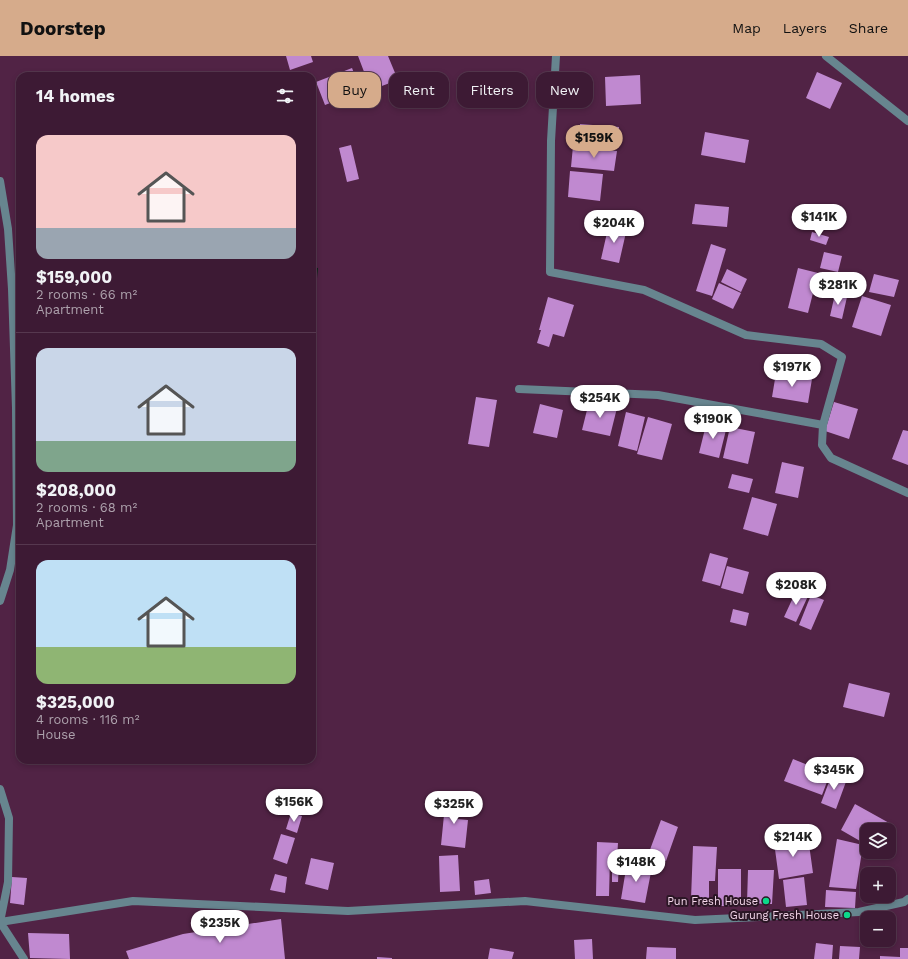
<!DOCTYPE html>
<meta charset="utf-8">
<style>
:root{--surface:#3d1a34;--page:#482740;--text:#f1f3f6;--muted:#ada1ac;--line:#56384f;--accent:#d6ab8b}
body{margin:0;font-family:"Work Sans",sans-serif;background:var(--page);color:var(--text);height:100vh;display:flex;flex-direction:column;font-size:15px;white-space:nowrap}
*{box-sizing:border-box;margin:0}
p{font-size:13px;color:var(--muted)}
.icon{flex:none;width:22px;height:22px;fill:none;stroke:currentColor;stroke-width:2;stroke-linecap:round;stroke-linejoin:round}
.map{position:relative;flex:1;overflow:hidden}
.sheet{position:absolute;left:16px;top:16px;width:300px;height:692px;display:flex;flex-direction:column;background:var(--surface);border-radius:12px;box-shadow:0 2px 6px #0003,0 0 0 1px var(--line)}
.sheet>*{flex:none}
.top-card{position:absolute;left:328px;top:16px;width:380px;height:36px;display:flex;gap:8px}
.tools{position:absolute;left:860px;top:767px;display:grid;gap:8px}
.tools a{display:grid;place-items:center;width:36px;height:36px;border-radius:8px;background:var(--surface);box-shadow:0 2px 6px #0003,0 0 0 1px var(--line);font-size:20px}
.price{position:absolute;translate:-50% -34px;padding:0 9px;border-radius:14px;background:#fff;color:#222;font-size:13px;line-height:26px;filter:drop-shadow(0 1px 2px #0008)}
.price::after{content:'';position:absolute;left:50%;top:24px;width:12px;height:9px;margin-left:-6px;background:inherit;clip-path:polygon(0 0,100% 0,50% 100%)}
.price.active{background:var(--accent);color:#111}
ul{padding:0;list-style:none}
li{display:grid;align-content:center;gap:8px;height:212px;padding:0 20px}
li+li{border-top:1px solid var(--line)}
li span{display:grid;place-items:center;height:124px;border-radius:12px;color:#555}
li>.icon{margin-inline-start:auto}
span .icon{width:72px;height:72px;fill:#fffc;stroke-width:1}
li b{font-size:17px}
h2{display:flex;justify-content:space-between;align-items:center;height:48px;padding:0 20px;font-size:17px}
.tag{padding:0 14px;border-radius:12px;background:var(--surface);box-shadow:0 2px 6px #0003,0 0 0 1px var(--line);font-size:14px;line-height:36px}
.tag.active{background:var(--accent);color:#111}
header{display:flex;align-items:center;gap:24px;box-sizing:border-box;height:56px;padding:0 20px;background:var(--accent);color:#111}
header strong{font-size:19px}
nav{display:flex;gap:22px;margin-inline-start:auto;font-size:14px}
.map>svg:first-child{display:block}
.water{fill:#082718}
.building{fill:#c089d0}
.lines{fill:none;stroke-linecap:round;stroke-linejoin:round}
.minor{stroke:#67858f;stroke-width:8}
.poi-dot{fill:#0cd98a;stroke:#2b1625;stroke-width:1.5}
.labels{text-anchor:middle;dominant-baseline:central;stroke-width:4;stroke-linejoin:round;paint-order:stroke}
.poi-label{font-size:11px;fill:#f5d7eb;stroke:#2b1625;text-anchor:end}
</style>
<header>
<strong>Doorstep</strong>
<nav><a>Map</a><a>Layers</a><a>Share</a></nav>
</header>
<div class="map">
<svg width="908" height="903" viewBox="0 0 908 903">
<rect width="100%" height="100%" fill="#512345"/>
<!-- water -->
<path class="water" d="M 312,211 L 318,212 L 312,272 Z"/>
<!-- building -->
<path class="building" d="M 286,0 L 311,0 L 313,6 L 290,14 Z
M 358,0 L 388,0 L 398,24 L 371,34 Z
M 352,12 L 361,35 L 325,49 L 316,26 Z
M 817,16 L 842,27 L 830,53 L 806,42 Z
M 640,19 L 641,48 L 606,50 L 605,21 Z
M 580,68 L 619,71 L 617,92 L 579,90 Z
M 705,76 L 749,84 L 745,107 L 701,99 Z
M 351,89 L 359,123 L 347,126 L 339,92 Z
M 573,90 L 617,95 L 614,115 L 571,111 Z
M 570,115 L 603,118 L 600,145 L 568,141 Z
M 20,147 L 20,170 L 18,170 L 17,148 Z
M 695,148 L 729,151 L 727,171 L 692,168 Z
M 609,168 L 627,172 L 619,207 L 601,203 Z
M 812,176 L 829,181 L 826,189 L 810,184 Z
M 711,188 L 726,193 L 712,240 L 696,235 Z
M 824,196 L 842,200 L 838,216 L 820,212 Z
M 798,212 L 818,217 L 808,257 L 788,252 Z
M 727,213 L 747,223 L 741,236 L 721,226 Z
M 874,218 L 899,224 L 894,241 L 869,236 Z
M 719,227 L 741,237 L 733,253 L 712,243 Z
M 835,238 L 847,241 L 842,263 L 830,260 Z
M 862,240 L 891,249 L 881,280 L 852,271 Z
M 548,241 L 574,249 L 564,281 L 553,278 L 549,291 L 537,287 L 541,274 L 539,274 Z
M 312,283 L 314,283 L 314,312 L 312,312 Z
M 776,317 L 812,323 L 808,347 L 772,341 Z
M 476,341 L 497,344 L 489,391 L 468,388 Z
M 589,346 L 617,352 L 610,380 L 582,374 Z
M 834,346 L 858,353 L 849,383 L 825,375 Z
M 540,348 L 563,354 L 557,382 L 533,377 Z
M 626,356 L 645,361 L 637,395 L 618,390 Z
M 648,361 L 672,368 L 662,404 L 637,398 Z
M 707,365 L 727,370 L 719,402 L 699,397 Z
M 730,371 L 755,376 L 748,408 L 723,402 Z
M 903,374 L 908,375 L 908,409 L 892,403 Z
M 782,406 L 804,411 L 798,442 L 775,437 Z
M 732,418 L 753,423 L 749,437 L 728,432 Z
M 752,441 L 777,448 L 768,480 L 743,473 Z
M 710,497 L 728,502 L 720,530 L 702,525 Z
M 727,510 L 749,516 L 743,538 L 721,532 Z
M 797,533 L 809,538 L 796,566 L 784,561 Z
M 811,539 L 824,544 L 811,574 L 799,569 Z
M 733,553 L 749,557 L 746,570 L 730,566 Z
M 849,627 L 890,637 L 884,661 L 843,651 Z
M 793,703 L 830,718 L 822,739 L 784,725 Z
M 832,718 L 847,723 L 836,753 L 821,747 Z
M 446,739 L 460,741 L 457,763 L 468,764 L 465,792 L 441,789 Z
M 855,748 L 891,768 L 888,774 L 867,774 L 867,789 L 841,774 Z
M 291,757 L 302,760 L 297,777 L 286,773 Z
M 661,764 L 678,771 L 666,805 L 648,799 Z
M 281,778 L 295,782 L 287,808 L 273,803 Z
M 808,781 L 813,817 L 779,823 L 774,786 Z
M 837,783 L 863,789 L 856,833 L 829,831 Z
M 597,786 L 618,787 L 617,802 L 610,802 L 609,840 L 596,840 Z
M 693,790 L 717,791 L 715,825 L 709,825 L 709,844 L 691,843 Z
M 458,799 L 460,835 L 440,836 L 439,800 Z
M 311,802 L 334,807 L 328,834 L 305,828 Z
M 612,807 L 619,807 L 618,826 L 612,826 Z
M 627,807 L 652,811 L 645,847 L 621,843 Z
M 718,813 L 741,813 L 741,850 L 718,850 Z
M 748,814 L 774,814 L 772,848 L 747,847 Z
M 275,818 L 287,821 L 285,837 L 270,834 Z
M 12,821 L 27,822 L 24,849 L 10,847 Z
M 804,821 L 807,849 L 786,851 L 783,824 Z
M 489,823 L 491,837 L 475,839 L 474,825 Z
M 826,834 L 856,836 L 855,852 L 825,851 Z
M 281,863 L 285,903 L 129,903 L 126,895 L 183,878 Z
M 28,877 L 69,878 L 70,903 L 30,902 Z
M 592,883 L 593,903 L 575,903 L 574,884 Z
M 816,887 L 833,889 L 832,903 L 814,903 Z
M 840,890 L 860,891 L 859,903 L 839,903 Z
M 647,891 L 676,892 L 676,903 L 646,903 Z
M 490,892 L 514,896 L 512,903 L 488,903 Z
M 900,892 L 908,892 L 908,903 L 880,903 L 880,900 L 900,901 Z
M 377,901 L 392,902 L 392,903 L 377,903 Z"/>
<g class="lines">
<!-- minor -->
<path class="minor" d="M 556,0 L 551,85 L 550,216 L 644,234 L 746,279 L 821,288 L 842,301 L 823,369 L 822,389 L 831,402 L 908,437
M 826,0 L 908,65
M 0,125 L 8,173 L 12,233 L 16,352 L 17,469 L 10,514 L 0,545
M 519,333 L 658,339 L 823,369
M 0,733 L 9,762 L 8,826 L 0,866 L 24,903
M 0,866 L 133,845 L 348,855 L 525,845 L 695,864 L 859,856 L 904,846 L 908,843"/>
</g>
<!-- markers -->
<g class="poi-dot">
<circle cx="766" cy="845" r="4"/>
<circle cx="847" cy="859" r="4"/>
</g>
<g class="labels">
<!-- poi labels -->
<g class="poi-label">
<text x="758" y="845">Pun Fresh House</text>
<text x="839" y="859">Gurung Fresh House</text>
</g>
</g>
</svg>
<div class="tools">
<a><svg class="icon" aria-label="layers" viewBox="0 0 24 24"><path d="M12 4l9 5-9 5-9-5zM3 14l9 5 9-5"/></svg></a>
<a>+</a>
<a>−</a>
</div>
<b class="price active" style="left:594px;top:103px">$159K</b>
<b class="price" style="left:819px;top:182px">$141K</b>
<b class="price" style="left:614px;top:188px">$204K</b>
<b class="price" style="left:838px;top:250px">$281K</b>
<b class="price" style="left:792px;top:332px">$197K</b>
<b class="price" style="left:600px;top:363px">$254K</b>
<b class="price" style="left:713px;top:384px">$190K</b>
<b class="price" style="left:796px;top:550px">$208K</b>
<b class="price" style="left:834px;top:735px">$345K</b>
<b class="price" style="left:294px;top:767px">$156K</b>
<b class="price" style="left:454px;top:769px">$325K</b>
<b class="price" style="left:793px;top:802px">$214K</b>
<b class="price" style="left:636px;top:827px">$148K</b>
<b class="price" style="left:220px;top:888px">$235K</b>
<div class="top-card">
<a class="tag active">Buy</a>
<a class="tag">Rent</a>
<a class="tag">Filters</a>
<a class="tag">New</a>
</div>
<section class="sheet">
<h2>14 homes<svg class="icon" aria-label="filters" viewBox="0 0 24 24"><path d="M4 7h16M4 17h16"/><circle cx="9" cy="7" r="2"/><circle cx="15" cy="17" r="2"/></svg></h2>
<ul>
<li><span style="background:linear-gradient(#f6c9c9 75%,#9aa5b1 0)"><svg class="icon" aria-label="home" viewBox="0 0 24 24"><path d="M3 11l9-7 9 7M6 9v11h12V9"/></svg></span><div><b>$159,000</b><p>2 rooms · 66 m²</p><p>Apartment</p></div></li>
<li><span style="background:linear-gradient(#c9d6e8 75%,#7fa58c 0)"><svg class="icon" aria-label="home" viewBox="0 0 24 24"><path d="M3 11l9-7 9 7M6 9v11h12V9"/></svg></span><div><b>$208,000</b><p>2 rooms · 68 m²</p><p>Apartment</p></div></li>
<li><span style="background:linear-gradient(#bfe0f5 70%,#8fb573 0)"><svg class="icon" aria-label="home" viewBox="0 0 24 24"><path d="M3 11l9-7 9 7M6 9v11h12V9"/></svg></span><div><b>$325,000</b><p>4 rooms · 116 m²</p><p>House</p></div></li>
</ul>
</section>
</div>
